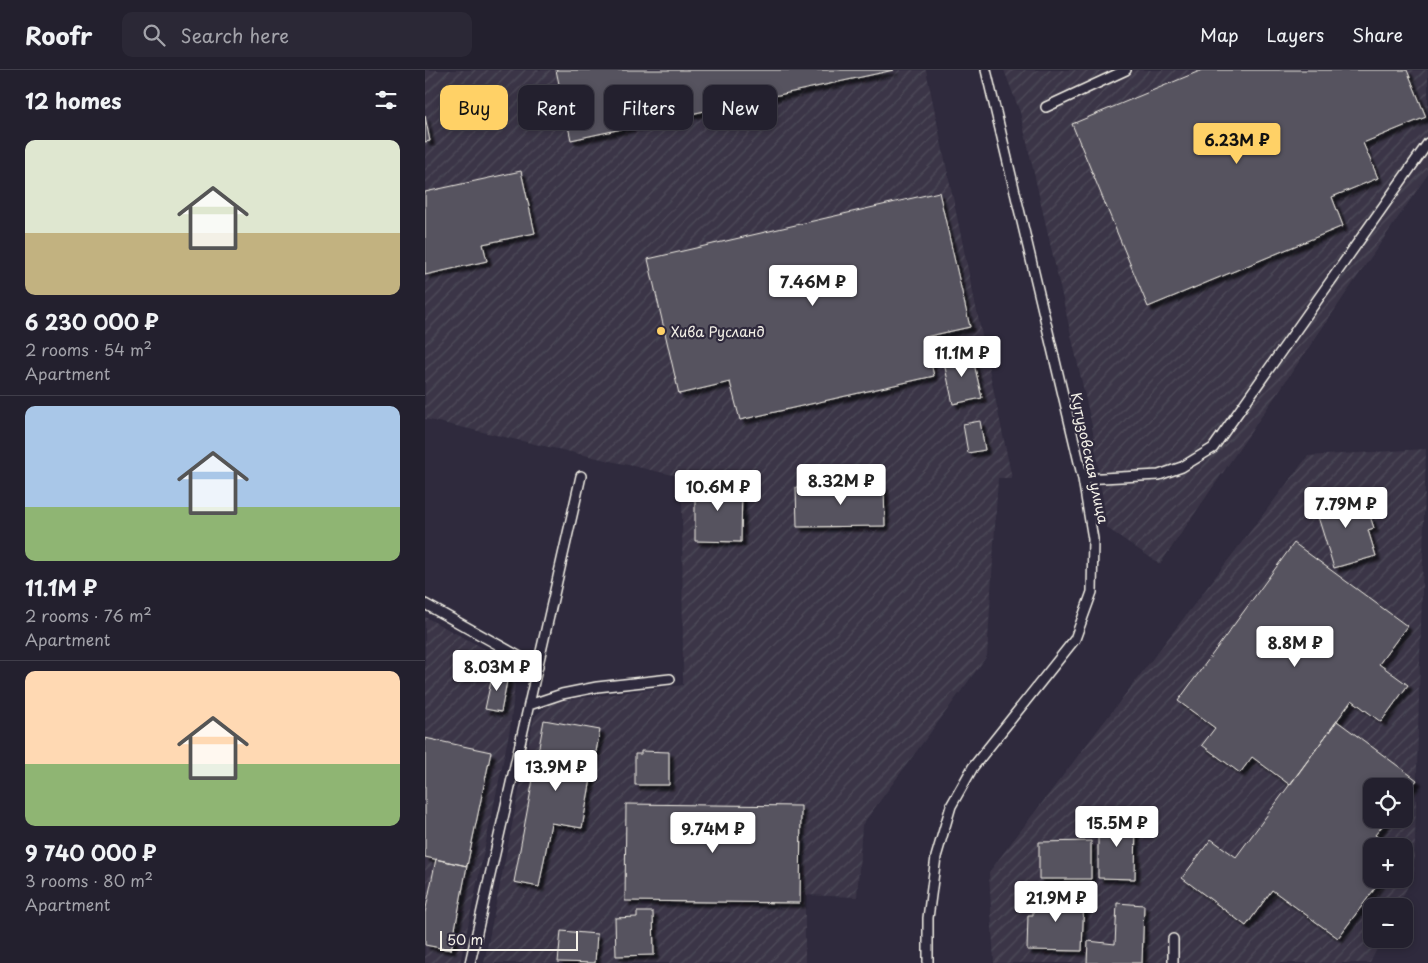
<!DOCTYPE html>
<meta charset="utf-8">
<style>
:root{--surface:#23202e;--page:#2b2836;--text:#f1f3f6;--muted:#a3a3aa;--line:#403e4a;--accent:#ffd166}
body{margin:0;font-family:"Playpen Sans",sans-serif;background:var(--page);color:var(--text);height:100vh;display:flex;flex-direction:column;font-size:19px;white-space:nowrap}
*{box-sizing:border-box;margin:0}
p{font-size:16px;color:var(--muted)}
.icon{flex:none;width:28px;height:28px;fill:none;stroke:currentColor;stroke-width:2;stroke-linecap:round;stroke-linejoin:round}
.map{position:relative;flex:1;overflow:hidden}
.side{display:flex;flex-direction:column;background:var(--surface);width:425px}
.side>*{flex:none}
.hud{position:absolute;left:15px;top:15px;width:475px;height:45px;display:flex;gap:10px}
.fabs{position:absolute;left:938px;top:708px;display:grid;gap:10px}
.fabs a{display:grid;place-items:center;width:50px;height:50px;border-radius:10px;background:var(--surface);box-shadow:0 2px 8px #0003,0 0 0 1px var(--line);font-size:25px}
.scale{position:absolute;left:15px;bottom:12px;width:138px;box-sizing:border-box;padding-left:5px;border:2px solid #f4f1e8;border-top:0;font-size:14px;line-height:18px;white-space:nowrap;color:#f4f1e8;-webkit-text-stroke:4px #2f2a3d;paint-order:stroke}
.price{position:absolute;translate:-50% -42px;padding:0 11px;border-radius:5px;background:#fff;color:#222;font-size:16px;line-height:32px;filter:drop-shadow(0 1px 2px #0008)}
.price::after{content:'';position:absolute;left:50%;top:30px;width:15px;height:11px;margin-left:-8px;background:inherit;clip-path:polygon(0 0,100% 0,50% 100%)}
.price.selected{background:var(--accent);color:#111}
ul{padding:0;list-style:none}
li{display:grid;align-content:center;gap:10px;height:265px;padding:0 25px}
li+li{border-top:1px solid var(--line)}
li span{display:grid;place-items:center;height:155px;border-radius:10px;color:#555}
li>.icon{margin-inline-start:auto}
span .icon{width:90px;height:90px;fill:#fffc;stroke-width:1}
li b{font-size:21px}
h2{display:flex;justify-content:space-between;align-items:center;height:60px;padding:0 25px;font-size:21px}
.tag{padding:0 18px;border-radius:10px;background:var(--surface);box-shadow:0 2px 8px #0003,0 0 0 1px var(--line);font-size:18px;line-height:45px}
.tag.selected{background:var(--accent);color:#111}
header{display:flex;align-items:center;gap:30px;box-sizing:border-box;height:70px;padding:0 25px;background:var(--surface);border-bottom:1px solid var(--line)}
header strong{font-size:24px}
nav{display:flex;gap:28px;margin-inline-start:auto;font-size:18px}
.search{width:350px;height:45px;background:var(--page);display:flex;align-items:center;gap:12px;box-sizing:border-box;padding:0 18px;border-radius:10px;color:var(--muted);font-size:19px}
main{display:flex;flex:1;min-height:0}
.map>svg:first-child{display:block}
.industrial{fill:url(#industrial-furrows);fill-rule:evenodd}
.building{fill:#56525f;stroke:#f4f1e8;filter:url(#shadow)}
.lines{fill:none;stroke-linecap:round;stroke-linejoin:round}
.lane-casing{stroke:#f4f1e8;stroke-width:12}
.lane{stroke:#2f2a3d;stroke-width:9}
.poi-dot{fill:#ffd166;stroke:#2f2a3d;stroke-width:2}
.labels{text-anchor:middle;dominant-baseline:central;stroke-width:4.5;stroke-linejoin:round;paint-order:stroke}
.poi-label{font-size:14px;fill:#f4f1e8;stroke:#2f2a3d;text-anchor:start}
.street-label{font-size:14px;fill:#f4f1e8;stroke:#2f2a3d}
</style>
<header>
<strong>Roofr</strong>
<div class="search"><svg class="icon" aria-label="search" viewBox="0 0 24 24"><circle cx="10" cy="10" r="6"/><path d="M15 15l6 6"/></svg>Search here</div>
<nav><a>Map</a><a>Layers</a><a>Share</a></nav>
</header>
<main>
<section class="side">
<h2>12 homes<svg class="icon" aria-label="filters" viewBox="0 0 24 24"><path d="M4 7h16M4 17h16"/><circle cx="9" cy="7" r="2"/><circle cx="15" cy="17" r="2"/></svg></h2>
<ul>
<li><span style="background:linear-gradient(#dfe7d0 60%,#c2b280 0)"><svg class="icon" aria-label="home" viewBox="0 0 24 24"><path d="M3 11l9-7 9 7M6 9v11h12V9"/></svg></span><div><b>6 230 000 ₽</b><p>2 rooms · 54 m²</p><p>Apartment</p></div></li>
<li><span style="background:linear-gradient(#a9c7e8 65%,#8fb573 0)"><svg class="icon" aria-label="home" viewBox="0 0 24 24"><path d="M3 11l9-7 9 7M6 9v11h12V9"/></svg></span><div><b>11.1M ₽</b><p>2 rooms · 76 m²</p><p>Apartment</p></div></li>
<li><span style="background:linear-gradient(#ffd9b3 60%,#8fb573 0)"><svg class="icon" aria-label="home" viewBox="0 0 24 24"><path d="M3 11l9-7 9 7M6 9v11h12V9"/></svg></span><div><b>9 740 000 ₽</b><p>3 rooms · 80 m²</p><p>Apartment</p></div></li>
</ul>
</section>
<div class="map">
<svg width="1003" height="893" viewBox="0 0 1003 893">
<defs>
<pattern id="industrial-furrows" width="10" height="10" patternUnits="userSpaceOnUse" patternTransform="scale(1.25)"><rect width="10" height="10" fill="#3b3647"/><path d="M-1 1l2-2M0 10L10 0M9 11l2-2" fill="none" stroke="#4e4a59"/></pattern>
<filter id="shadow"><feDropShadow dx="4.5" dy="4.5" stdDeviation="1" flood-color="#0009"/></filter>
</defs>
<rect width="100%" height="100%" fill="#2f2a3d"/>
<filter id="ink" filterUnits="userSpaceOnUse"><feTurbulence type="fractalNoise" baseFrequency=".02" numOctaves="2"/><feDisplacementMap in="SourceGraphic" scale="10" xChannelSelector="R" yChannelSelector="G"/><feConvolveMatrix kernelMatrix="1 2 1 2 8 2 1 2 1" color-interpolation-filters="sRGB"/></filter>
<g filter="url(#ink)">
<!-- industrial -->
<path class="industrial" d="M 0,0 L 501,0 L 587,408 L 573,408 L 562,586 L 437,755 L 432,827 L 380,825 L 380,893 L 59,893 L 109,647 L 126,632 L 258,615 L 257,407 L 0,349 Z
M 579,0 L 1003,0 L 1003,104 L 735,494 L 682,458 L 667,356 L 595,42 Z
M 1001,379 L 989,804 L 973,836 L 946,836 L 946,869 L 957,869 L 945,893 L 569,893 L 564,802 L 883,386 ZM 946,716 L 979,716 L 979,749 L 946,749 ZM 946,776 L 979,776 L 979,809 L 946,809 Z
M 0,547 L 75,587 L 91,605 L 85,659 L 35,893 L 0,893 Z"/>
<!-- building -->
<path class="building" d="M 131,0 L 469,0 L 146,70 Z
M 777,0 L 982,0 L 1001,47 L 938,73 L 953,108 L 907,127 L 918,156 L 723,237 L 647,54 Z
M 0,46 L 5,71 L 0,72 Z
M 96,101 L 110,163 L 58,174 L 62,191 L 0,205 L 0,122 Z
M 514,122 L 545,257 L 500,267 L 509,306 L 315,350 L 305,312 L 254,324 L 223,189 Z
M 546,281 L 557,328 L 528,334 L 518,288 Z
M 555,351 L 560,380 L 543,383 L 538,354 Z
M 270,413 L 317,414 L 316,472 L 270,471 Z
M 459,416 L 460,456 L 372,457 L 371,417 Z
M 911,424 L 912,428 L 925,424 L 937,432 L 941,447 L 945,446 L 949,458 L 943,460 L 951,486 L 909,498 L 889,434 L 899,431 L 898,428 Z
M 869,473 L 982,556 L 954,594 L 983,615 L 956,652 L 927,630 L 865,715 L 827,687 L 815,703 L 777,675 L 790,658 L 753,631 Z
M 68,602 L 83,606 L 76,642 L 60,639 Z
M 119,650 L 175,660 L 157,758 L 126,753 L 114,817 L 89,812 Z
M 912,651 L 992,710 L 979,727 L 979,716 L 946,716 L 946,749 L 963,749 L 950,765 L 965,776 L 946,776 L 946,809 L 957,809 L 913,868 L 847,820 L 821,856 L 757,808 L 786,769 L 811,787 Z
M 0,668 L 66,682 L 42,796 L 0,787 Z
M 216,681 L 244,682 L 244,715 L 210,715 L 210,684 L 216,684 Z
M 201,734 L 376,736 L 375,833 L 200,831 Z
M 673,747 L 711,747 L 710,809 L 673,808 Z
M 666,771 L 666,809 L 614,809 L 614,772 Z
M 11,789 L 42,796 L 26,880 L 0,875 L 0,843 Z
M 608,824 L 659,825 L 657,881 L 602,880 L 603,845 L 608,845 Z
M 692,833 L 719,835 L 717,893 L 662,893 L 663,871 L 690,874 Z
M 212,842 L 228,842 L 229,885 L 191,886 L 190,848 L 212,847 Z
M 136,861 L 172,864 L 170,893 L 133,892 Z"/>
<g class="lines">
<defs>
<path id="lane" d="M 621,37 L 701,0
M 658,409 L 734,405 L 757,397 L 788,378 L 1003,73
M 0,534 L 113,597
M 104,635 L 137,624 L 172,617 L 245,609
M 45,893 L 156,406
M 503,893 L 503,848 L 511,787 L 526,736 L 548,697 L 650,569 L 667,522 L 668,469 L 658,409 L 561,0
M 748,893 L 748,869"/>
</defs>
<!-- lane casing -->
<use href="#lane" class="lane-casing"/>
<!-- lane -->
<use href="#lane" class="lane"/>
</g>
</g>
<!-- markers -->
<circle class="poi-dot" cx="236" cy="261" r="5"/>
<g class="labels">
<!-- poi labels -->
<g class="poi-label">
<text x="246" y="261">Хива Русланд</text>
</g>
<!-- street labels -->
<g class="street-label">
<text transform="translate(665 388) rotate(78)">Кутузовская улица</text>
</g>
</g>
</svg>
<div class="fabs">
<a><svg class="icon" aria-label="locate" viewBox="0 0 24 24"><circle cx="12" cy="12" r="6"/><path d="M12 2v4M12 18v4M2 12h4M18 12h4"/></svg></a>
<a>+</a>
<a>−</a>
</div>
<div class="scale">50 m</div>
<b class="price selected" style="left:812px;top:95px">6.23M ₽</b>
<b class="price" style="left:388px;top:237px">7.46M ₽</b>
<b class="price" style="left:537px;top:308px">11.1M ₽</b>
<b class="price" style="left:416px;top:436px">8.32M ₽</b>
<b class="price" style="left:293px;top:442px">10.6M ₽</b>
<b class="price" style="left:921px;top:459px">7.79M ₽</b>
<b class="price" style="left:870px;top:598px">8.8M ₽</b>
<b class="price" style="left:72px;top:622px">8.03M ₽</b>
<b class="price" style="left:131px;top:722px">13.9M ₽</b>
<b class="price" style="left:692px;top:778px">15.5M ₽</b>
<b class="price" style="left:288px;top:784px">9.74M ₽</b>
<b class="price" style="left:631px;top:853px">21.9M ₽</b>
<div class="hud">
<a class="tag selected">Buy</a>
<a class="tag">Rent</a>
<a class="tag">Filters</a>
<a class="tag">New</a>
</div>
</div>
</main>
